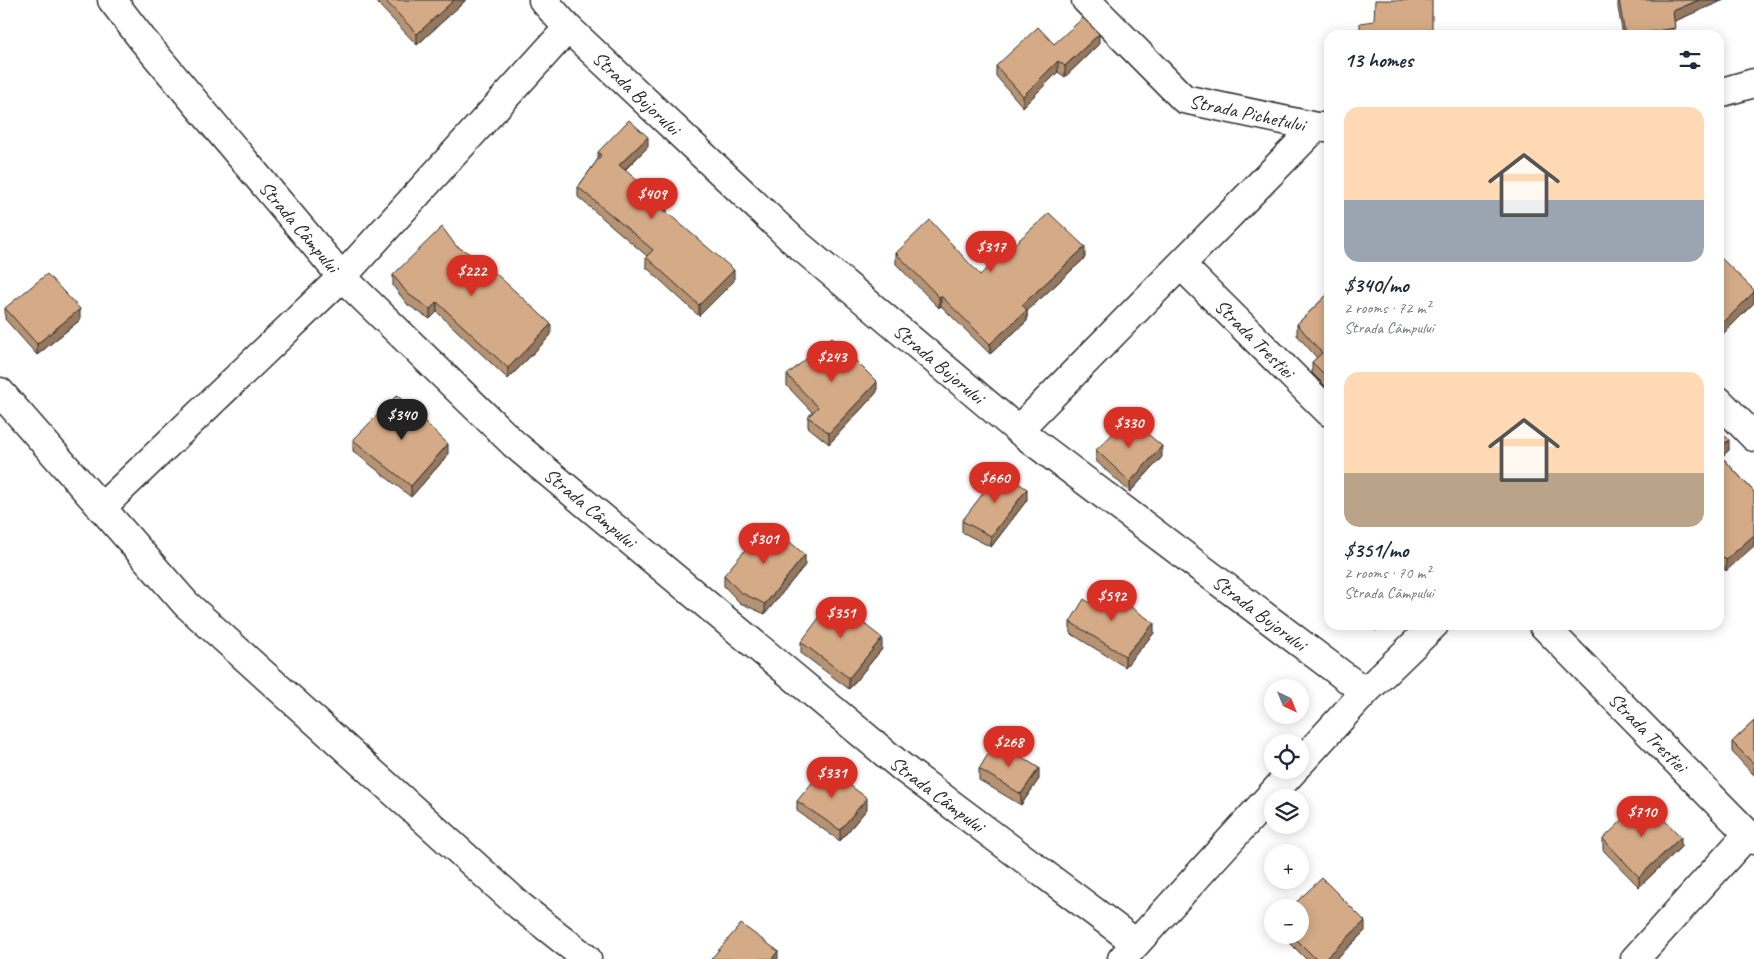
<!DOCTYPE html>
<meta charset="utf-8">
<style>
:root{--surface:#fff;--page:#f2f2f3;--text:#1f2937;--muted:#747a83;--accent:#d93025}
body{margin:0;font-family:Caveat,sans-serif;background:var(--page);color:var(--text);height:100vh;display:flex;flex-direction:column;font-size:19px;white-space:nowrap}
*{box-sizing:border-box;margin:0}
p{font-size:16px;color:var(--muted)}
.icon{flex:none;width:28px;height:28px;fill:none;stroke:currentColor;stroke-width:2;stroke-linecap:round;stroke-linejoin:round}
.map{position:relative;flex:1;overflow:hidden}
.sheet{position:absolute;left:1324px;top:30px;width:400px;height:600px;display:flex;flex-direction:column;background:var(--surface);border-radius:15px;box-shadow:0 2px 12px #0003}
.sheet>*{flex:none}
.needle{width:32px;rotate:137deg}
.tools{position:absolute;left:1264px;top:679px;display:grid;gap:10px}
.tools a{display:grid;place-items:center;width:45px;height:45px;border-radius:50%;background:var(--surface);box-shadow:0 2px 12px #0003;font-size:25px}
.price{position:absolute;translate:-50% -42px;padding:0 11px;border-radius:18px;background:var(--accent);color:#fff;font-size:16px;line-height:32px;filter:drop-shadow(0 1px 2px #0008)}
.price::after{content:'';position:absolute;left:50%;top:30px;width:15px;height:11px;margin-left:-8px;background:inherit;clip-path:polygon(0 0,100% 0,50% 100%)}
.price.current{background:#222;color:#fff}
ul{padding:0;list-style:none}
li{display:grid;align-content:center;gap:10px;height:265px;padding:0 20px}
li span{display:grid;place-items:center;height:155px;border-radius:15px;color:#555}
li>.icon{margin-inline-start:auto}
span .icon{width:90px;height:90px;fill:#fffc;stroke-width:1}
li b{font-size:21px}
h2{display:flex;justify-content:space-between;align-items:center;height:60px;padding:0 20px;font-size:21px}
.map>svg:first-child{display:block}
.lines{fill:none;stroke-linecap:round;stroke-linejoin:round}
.street-casing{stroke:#2b2b2b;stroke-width:31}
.street{stroke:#fff;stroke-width:28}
.wall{fill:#b69373;stroke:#2b2b2b}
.shaded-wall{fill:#94785e;stroke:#2b2b2b}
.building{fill:#d4ab86;stroke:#2b2b2b}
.labels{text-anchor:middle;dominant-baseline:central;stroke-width:4.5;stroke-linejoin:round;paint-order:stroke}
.street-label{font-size:20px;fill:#2b2b2b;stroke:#fff}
</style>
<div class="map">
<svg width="1754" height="959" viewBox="0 0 1754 959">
<rect width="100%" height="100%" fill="#fff"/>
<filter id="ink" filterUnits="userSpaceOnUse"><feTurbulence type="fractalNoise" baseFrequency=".02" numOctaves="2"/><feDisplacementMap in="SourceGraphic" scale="10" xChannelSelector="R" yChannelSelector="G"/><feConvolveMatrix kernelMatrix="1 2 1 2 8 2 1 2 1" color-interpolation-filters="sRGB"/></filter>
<g filter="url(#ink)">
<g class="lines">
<defs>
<g id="street">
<path id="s1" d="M 112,0 L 142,39 L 342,277 L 514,444 L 903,768 L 1136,943"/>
<path id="s2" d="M 543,0 L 568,28 L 794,241 L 1018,430 L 1365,692"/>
<path id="s3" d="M 1086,0 L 1184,99 L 1316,127 L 1329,127"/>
<path d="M 1719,93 L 1754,83"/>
<path id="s4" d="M 1181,265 L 1329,412"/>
<path d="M 0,392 L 186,604 L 520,906 L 587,959"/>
<path d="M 1719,401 L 1754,437"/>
<path d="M 1018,430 L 1316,127"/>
<path d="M 101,508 L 342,277 L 568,28"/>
<path id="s5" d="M 1543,625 L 1754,840"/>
<path d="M 1300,763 L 1365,692 L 1434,625"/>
<path d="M 1122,959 L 1294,770"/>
<path d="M 1635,959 L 1748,834"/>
</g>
</defs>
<!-- street casing -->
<use href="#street" class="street-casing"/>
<!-- street -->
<use href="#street" class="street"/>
</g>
<!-- wall -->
<path class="wall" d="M 378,0 L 465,0 L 465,1 L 417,45 L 378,4 Z
M 1618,0 L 1724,0 L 1674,21 L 1675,35 L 1623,35 L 1618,8 Z
M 1054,44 L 1099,44 L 1065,77 L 1058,72 L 1023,107 L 996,76 L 996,66 Z
M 648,147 L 625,170 L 638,190 L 667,213 L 734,281 L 699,316 L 646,267 L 646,257 L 647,256 L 578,197 L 578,187 L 598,159 L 598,152 Z
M 456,246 L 551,335 L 508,379 L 437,312 L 430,319 L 408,305 L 393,286 L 393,275 Z
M 896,253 L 980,275 L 1085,258 L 1027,311 L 1027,321 L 990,354 L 941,306 L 939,308 L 896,264 Z
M 1329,293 L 1329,390 L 1312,373 L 1312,362 L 1317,358 L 1297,335 L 1297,324 Z
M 5,308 L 80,320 L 37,355 L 5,319 Z
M 787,375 L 877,392 L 829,444 L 808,427 L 808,417 L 812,412 L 787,386 Z
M 1719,429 L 1729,450 L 1722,457 L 1754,492 L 1726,571 L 1719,564 Z
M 353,440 L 448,455 L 411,497 L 353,451 Z
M 1096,450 L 1162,457 L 1130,492 L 1096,461 Z
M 1027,500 L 991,547 L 962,532 L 962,521 Z
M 805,565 L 765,614 L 740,603 L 724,586 L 724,575 Z
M 1090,603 L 1154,633 L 1125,667 L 1070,633 L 1070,622 Z
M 1370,625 L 1381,625 L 1376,631 Z
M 801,642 L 882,649 L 849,689 L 801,653 Z
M 1754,721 L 1754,775 L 1732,752 L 1732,742 Z
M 979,769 L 1039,779 L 1021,805 L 979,780 Z
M 797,801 L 867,809 L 840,841 L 797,811 Z
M 1603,839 L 1681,847 L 1639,887 L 1603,850 Z
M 1365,931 L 1336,959 L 1306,959 L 1282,935 L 1300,935 Z"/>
<!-- shaded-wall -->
<path class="shaded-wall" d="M 454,0 L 465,0 L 465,1 L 417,45 L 417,34 Z
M 1699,0 L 1724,0 L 1673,22 L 1673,11 Z
M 1099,34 L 1099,44 L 1065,77 L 1065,66 Z
M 1058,61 L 1058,72 L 1023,107 L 1023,96 Z
M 648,137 L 648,147 L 619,175 L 619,165 Z
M 638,181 L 638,192 L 631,187 Z
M 667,205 L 667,215 L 663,209 Z
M 1085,247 L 1085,258 L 1027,311 L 1027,321 L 990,354 L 990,344 L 1022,305 Z
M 734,270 L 734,281 L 699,316 L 699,305 Z
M 1754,292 L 1754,303 L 1719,338 L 1719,327 Z
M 941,296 L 941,306 L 939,308 L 939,297 Z
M 437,302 L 437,312 L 430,319 L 430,309 Z
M 80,309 L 80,320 L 37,355 L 37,344 Z
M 551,324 L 551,335 L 508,379 L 508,368 Z
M 877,382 L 877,392 L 829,444 L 829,433 Z
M 1729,440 L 1729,450 L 1719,460 L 1719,449 Z
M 448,444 L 448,455 L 411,497 L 411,486 Z
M 1162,446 L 1162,457 L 1130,492 L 1130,482 Z
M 1027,489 L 1027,500 L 991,547 L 991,536 Z
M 1754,535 L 1754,546 L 1726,571 L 1726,560 Z
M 805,555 L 805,565 L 765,614 L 765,604 Z
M 1154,623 L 1154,633 L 1125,667 L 1125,656 Z
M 1376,625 L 1381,625 L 1376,631 Z
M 882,638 L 882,649 L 849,689 L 849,678 Z
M 1039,768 L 1039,779 L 1021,805 L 1021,794 Z
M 867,798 L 867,809 L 840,841 L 840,830 Z
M 1681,837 L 1681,847 L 1639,887 L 1639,877 Z
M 1365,921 L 1365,931 L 1336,959 L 1325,959 Z
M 778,951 L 778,959 L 772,959 Z"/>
<!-- building -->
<path class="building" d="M 385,0 L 454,0 L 417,34 Z
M 1375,0 L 1432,0 L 1432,35 L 1360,35 L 1360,23 L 1374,21 Z
M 1619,0 L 1699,0 L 1673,11 L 1675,28 L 1631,35 L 1625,35 Z
M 1083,18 L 1099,34 L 1065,66 L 1058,61 L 1023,96 L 996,66 L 1038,27 L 1054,44 Z
M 629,120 L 648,137 L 619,165 L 638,181 L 631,187 L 667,205 L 663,209 L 734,270 L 699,305 L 646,257 L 653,250 L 578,187 L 601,155 L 598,152 Z
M 1049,213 L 1085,247 L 1022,305 L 1027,310 L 990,344 L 941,296 L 939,297 L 896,253 L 930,220 L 980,275 Z
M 442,227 L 456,246 L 481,260 L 551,324 L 508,368 L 437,302 L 430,309 L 408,294 L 393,275 Z
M 1719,256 L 1754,290 L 1754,292 L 1719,327 Z
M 47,274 L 80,309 L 37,344 L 5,308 Z
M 1329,293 L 1329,379 L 1312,362 L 1322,353 L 1297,324 Z
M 832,337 L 877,382 L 829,433 L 808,417 L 818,407 L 787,375 Z
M 397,395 L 448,444 L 411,486 L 353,440 Z
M 1129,418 L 1162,446 L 1130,482 L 1096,450 Z
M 1719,429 L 1729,440 L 1719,449 Z
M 1719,454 L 1754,492 L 1754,535 L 1726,560 L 1719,553 Z
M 1000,471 L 1027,489 L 991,536 L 962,521 Z
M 768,523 L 805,555 L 765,604 L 740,592 L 724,575 Z
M 1102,587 L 1154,623 L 1125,656 L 1070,622 L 1084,599 L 1090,603 Z
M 833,599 L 882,638 L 849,678 L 801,642 Z
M 1754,721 L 1754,764 L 1732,742 Z
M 996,741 L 1039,768 L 1021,794 L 979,769 Z
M 825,767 L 867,798 L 840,830 L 797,801 Z
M 1644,799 L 1681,837 L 1639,877 L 1603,839 Z
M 1322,878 L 1365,921 L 1325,959 L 1316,959 L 1292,935 L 1300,935 L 1300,908 L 1290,908 Z
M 741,924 L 778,951 L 772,959 L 711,959 Z"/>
</g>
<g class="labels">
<!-- street labels -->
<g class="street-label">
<text stroke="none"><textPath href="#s2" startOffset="132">Strada Bujorului</textPath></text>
<text stroke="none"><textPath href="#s3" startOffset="204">Strada Pichetului</textPath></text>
<text stroke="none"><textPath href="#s1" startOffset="294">Strada Câmpului</textPath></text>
<text stroke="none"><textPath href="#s4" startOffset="104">Strada Trestiei</textPath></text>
<text stroke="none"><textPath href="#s2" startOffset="538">Strada Bujorului</textPath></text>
<text stroke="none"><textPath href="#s1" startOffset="699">Strada Câmpului</textPath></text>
<text stroke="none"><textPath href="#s2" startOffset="944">Strada Bujorului</textPath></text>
<text stroke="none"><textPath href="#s5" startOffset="150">Strada Trestiei</textPath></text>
<text stroke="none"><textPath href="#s1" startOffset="1149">Strada Câmpului</textPath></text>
</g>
</g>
</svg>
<div class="tools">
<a><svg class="needle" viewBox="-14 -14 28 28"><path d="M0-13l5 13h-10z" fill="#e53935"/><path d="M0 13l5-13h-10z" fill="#747a83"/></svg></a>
<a><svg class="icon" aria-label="locate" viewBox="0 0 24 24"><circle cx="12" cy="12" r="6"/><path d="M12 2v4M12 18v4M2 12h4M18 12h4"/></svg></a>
<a><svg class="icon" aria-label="layers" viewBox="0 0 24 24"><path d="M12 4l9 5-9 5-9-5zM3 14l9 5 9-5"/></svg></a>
<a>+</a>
<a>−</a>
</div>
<b class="price" style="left:652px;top:220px">$409</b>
<b class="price" style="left:991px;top:273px">$317</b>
<b class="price" style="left:472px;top:297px">$222</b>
<b class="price" style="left:832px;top:383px">$243</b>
<b class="price current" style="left:402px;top:441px">$340</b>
<b class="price" style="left:1129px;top:449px">$330</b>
<b class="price" style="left:995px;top:504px">$660</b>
<b class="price" style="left:764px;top:565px">$301</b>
<b class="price" style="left:1112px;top:622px">$592</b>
<b class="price" style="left:841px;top:639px">$351</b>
<b class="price" style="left:1009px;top:768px">$268</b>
<b class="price" style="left:832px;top:799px">$331</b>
<b class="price" style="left:1642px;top:838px">$710</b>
<section class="sheet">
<h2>13 homes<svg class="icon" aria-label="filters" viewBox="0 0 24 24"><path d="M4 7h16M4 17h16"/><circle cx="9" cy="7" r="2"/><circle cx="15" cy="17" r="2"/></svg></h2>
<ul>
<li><span style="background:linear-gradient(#ffd9b3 60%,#9aa5b1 0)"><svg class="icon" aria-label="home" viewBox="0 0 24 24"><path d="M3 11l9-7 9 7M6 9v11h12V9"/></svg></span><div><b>$340/mo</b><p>2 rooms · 72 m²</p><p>Strada Câmpului</p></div></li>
<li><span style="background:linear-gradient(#ffd9b3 65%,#b9a48a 0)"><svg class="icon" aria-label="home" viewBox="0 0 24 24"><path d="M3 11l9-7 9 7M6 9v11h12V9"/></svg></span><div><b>$351/mo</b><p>2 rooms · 70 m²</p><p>Strada Câmpului</p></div></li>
</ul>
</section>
</div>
